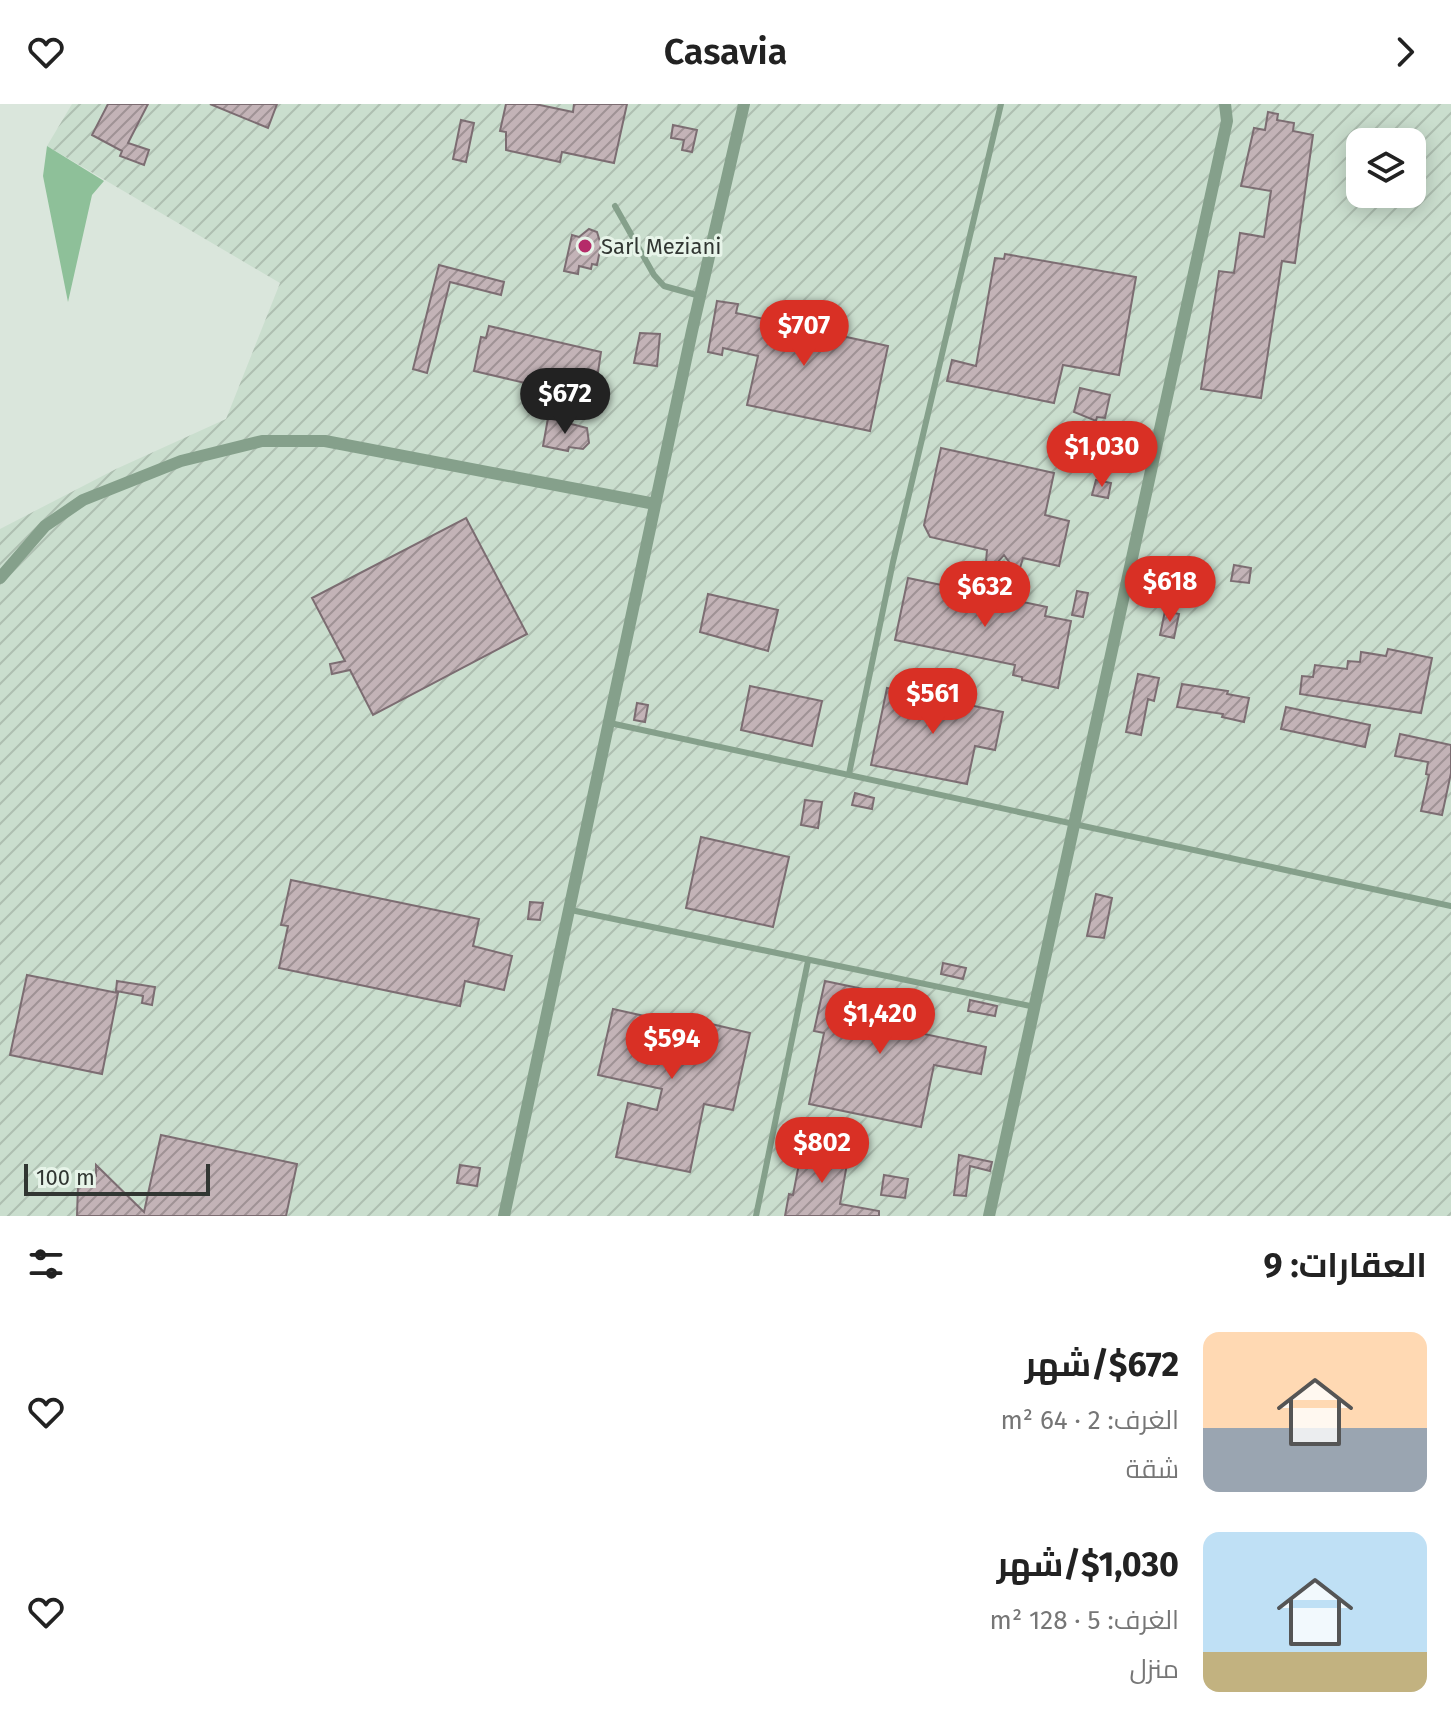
<!DOCTYPE html>
<html lang="ar">
<meta charset="utf-8">
<style>
:root{--surface:#fff;--page:#f6f6f6;--text:#222;--muted:#767676;--accent:#d93025}
body{margin:0;font-family:"Fira Sans",Cairo,sans-serif;background:var(--page);color:var(--text);direction:rtl;height:100vh;display:flex;flex-direction:column;font-size:30px;white-space:nowrap}
*{box-sizing:border-box;margin:0}
p{font-size:26px;color:var(--muted)}
.icon{flex:none;width:44px;height:44px;fill:none;stroke:currentColor;stroke-width:2;stroke-linecap:round;stroke-linejoin:round}
.map{position:relative;height:1112px;overflow:hidden;direction:ltr}
.panel{display:flex;flex-direction:column;background:var(--surface);flex:1}
.panel>*{flex:none}
.controls{position:absolute;left:1346px;top:24px;display:grid;gap:16px}
.controls a{display:grid;place-items:center;width:80px;height:80px;border-radius:16px;background:var(--surface);box-shadow:0 4px 20px #0003;font-size:40px}
.scale{position:absolute;left:24px;bottom:20px;width:186px;box-sizing:border-box;padding-left:8px;border:4px solid #313632;border-top:0;font-size:22px;line-height:28px;white-space:nowrap;color:#313632;-webkit-text-stroke:6px #e7f4e9;paint-order:stroke}
.price{position:absolute;translate:-50% -68px;padding:0 18px;border-radius:28px;background:var(--accent);color:#fff;font-size:26px;line-height:52px;filter:drop-shadow(0 2px 4px #0008)}
.price::after{content:'';position:absolute;left:50%;top:48px;width:24px;height:18px;margin-left:-12px;background:inherit;clip-path:polygon(0 0,100% 0,50% 100%)}
.price.current{background:#222;color:#fff}
ul{padding:0;list-style:none}
li{display:flex;align-items:center;gap:24px;height:200px;padding:0 24px}
li span{display:grid;place-items:center;flex:none;width:224px;height:160px;border-radius:16px;color:#555}
li>.icon{margin-inline-start:auto}
span .icon{width:96px;height:96px;fill:#fffc;stroke-width:1}
li b{font-size:34px}
h2{display:flex;justify-content:space-between;align-items:center;height:96px;padding:0 24px;font-size:34px}
header{display:flex;justify-content:space-between;align-items:center;height:104px;padding:0 24px;background:var(--surface);font-size:36px;font-weight:600}
.map>svg:first-child{display:block}
.industrial{fill:url(#industrial-furrows);fill-rule:evenodd}
.grass{fill:#8ec099}
.building{fill:url(#building-hatch);stroke:#7c6d72;stroke-width:2}
.lines{fill:none;stroke-linecap:round;stroke-linejoin:round}
.lane{stroke:#85a08b;stroke-width:6}
.street{stroke:#85a08b;stroke-width:12}
.poi-dot{fill:#b52b69;stroke:#e7f4e9;stroke-width:3}
.labels{text-anchor:middle;dominant-baseline:central;stroke-width:6;stroke-linejoin:round;paint-order:stroke}
.poi-label{font-size:22px;fill:#313632;stroke:#e7f4e9;text-anchor:start}
</style>
<header><svg class="icon" aria-label="forward" viewBox="0 0 24 24"><path d="M9 5l7 7-7 7"/></svg>Casavia<svg class="icon" aria-label="heart" viewBox="0 0 24 24"><path d="M12 20l-8-8c-3-5 5-10 8-4 3-6 11-1 8 4z"/></svg></header>
<div class="map">
<svg width="1451" height="1112" viewBox="0 0 1451 1112">
<defs>
<pattern id="industrial-furrows" width="10" height="10" patternUnits="userSpaceOnUse" patternTransform="scale(2)"><rect width="10" height="10" fill="#cadece"/><path d="M-1 1l2-2M0 10L10 0M9 11l2-2" fill="none" stroke="#aebfb1"/></pattern>
<pattern id="building-hatch" width="6" height="6" patternUnits="userSpaceOnUse" patternTransform="scale(2)"><rect width="6" height="6" fill="#c3b3b7"/><path d="M-1 1l2-2M0 6l6-6M5 7l2-2" fill="none" stroke="#9f9295"/></pattern>
</defs>
<rect width="100%" height="100%" fill="#dae6dc"/>
<!-- industrial -->
<path class="industrial" d="M 72,0 L 1451,0 L 1451,1112 L 0,1112 L 0,425 L 116,365 L 226,315 L 280,179 L 47,42 ZM 1360,38 L 1412,38 L 1412,90 L 1360,90 Z"/>
<!-- grass -->
<path class="grass" d="M 47,42 L 104,77 L 92,91 L 68,198 L 43,72 Z"/>
<!-- building -->
<path class="building" d="M 108,0 L 148,0 L 128,39 L 149,46 L 144,61 L 120,52 L 122,47 L 92,31 Z
M 210,0 L 277,0 L 268,24 Z
M 506,0 L 535,0 L 573,8 L 574,0 L 627,0 L 614,59 L 562,48 L 560,58 L 506,46 L 506,28 L 500,27 Z
M 1268,8 L 1278,10 L 1277,16 L 1294,19 L 1293,27 L 1313,31 L 1295,159 L 1282,157 L 1261,294 L 1201,285 L 1219,167 L 1234,169 L 1240,129 L 1264,133 L 1271,87 L 1241,82 L 1254,24 L 1265,26 Z
M 461,16 L 474,19 L 466,58 L 453,55 Z
M 673,21 L 697,26 L 692,48 L 682,46 L 684,36 L 671,34 Z
M 589,125 L 597,128 L 601,141 L 597,161 L 592,160 L 591,165 L 579,162 L 578,170 L 564,167 L 572,131 L 579,133 Z
M 1005,150 L 1136,173 L 1119,271 L 1063,261 L 1054,299 L 947,277 L 952,256 L 976,262 L 995,154 L 1004,155 Z
M 439,161 L 504,178 L 501,191 L 450,178 L 427,269 L 413,265 Z
M 717,197 L 738,200 L 736,209 L 888,242 L 870,327 L 747,301 L 758,252 L 723,244 L 722,251 L 708,248 Z
M 489,222 L 601,248 L 594,295 L 474,267 L 481,233 L 486,234 Z
M 640,229 L 660,230 L 657,262 L 634,259 Z
M 1080,284 L 1110,291 L 1105,314 L 1097,313 L 1096,317 L 1074,308 Z
M 548,314 L 587,324 L 589,339 L 583,345 L 569,343 L 568,347 L 543,342 Z
M 941,344 L 1054,369 L 1045,411 L 1069,417 L 1059,462 L 1023,454 L 1020,464 L 1015,466 L 1004,451 L 995,461 L 990,462 L 986,458 L 987,446 L 930,433 L 924,421 Z
M 1096,376 L 1111,379 L 1108,394 L 1092,391 Z
M 466,414 L 527,530 L 373,611 L 350,566 L 332,570 L 330,560 L 345,557 L 312,494 Z
M 1234,461 L 1251,464 L 1249,479 L 1231,477 Z
M 908,474 L 1047,503 L 1045,512 L 1071,517 L 1058,584 L 1022,576 L 1022,573 L 1013,571 L 1015,561 L 895,536 Z
M 1077,487 L 1088,489 L 1083,513 L 1072,511 Z
M 708,490 L 778,506 L 768,547 L 700,528 Z
M 1165,507 L 1179,510 L 1174,534 L 1160,531 Z
M 1388,545 L 1432,554 L 1421,609 L 1300,590 L 1302,572 L 1313,573 L 1315,561 L 1347,565 L 1348,557 L 1360,558 L 1361,548 L 1386,552 Z
M 1138,570 L 1159,574 L 1154,597 L 1148,595 L 1141,631 L 1126,628 Z
M 1182,580 L 1228,587 L 1227,590 L 1249,594 L 1244,618 L 1222,613 L 1223,610 L 1177,603 Z
M 750,582 L 822,597 L 812,642 L 741,626 Z
M 887,584 L 1003,608 L 995,646 L 975,642 L 967,680 L 871,661 Z
M 637,599 L 648,601 L 645,618 L 634,616 Z
M 1286,603 L 1370,621 L 1365,643 L 1281,625 Z
M 1400,630 L 1451,641 L 1451,669 L 1442,711 L 1421,707 L 1429,671 L 1426,670 L 1428,658 L 1395,652 Z
M 855,689 L 874,694 L 872,705 L 852,701 Z
M 805,696 L 822,698 L 818,724 L 801,721 Z
M 701,733 L 789,753 L 773,823 L 686,804 Z
M 291,776 L 479,815 L 473,842 L 512,852 L 504,886 L 465,877 L 460,902 L 279,864 L 288,822 L 281,821 Z
M 1096,790 L 1112,794 L 1104,834 L 1087,832 Z
M 530,798 L 543,799 L 540,816 L 528,815 Z
M 943,859 L 966,864 L 963,875 L 941,870 Z
M 27,871 L 118,889 L 102,970 L 10,951 Z
M 117,877 L 155,883 L 152,901 L 142,899 L 143,892 L 116,887 Z
M 825,877 L 916,896 L 910,927 L 986,943 L 981,970 L 934,961 L 921,1023 L 809,1000 L 824,929 L 814,927 Z
M 970,896 L 997,902 L 995,912 L 968,907 Z
M 613,905 L 676,919 L 677,912 L 750,929 L 733,1006 L 704,1000 L 690,1068 L 616,1053 L 628,999 L 657,1006 L 662,985 L 598,971 Z
M 161,1031 L 297,1060 L 286,1112 L 77,1112 L 78,1081 L 86,1081 L 96,1072 L 96,1061 L 144,1108 Z
M 803,1039 L 849,1048 L 840,1100 L 879,1107 L 879,1112 L 785,1112 L 789,1090 L 793,1091 Z
M 959,1051 L 992,1058 L 990,1067 L 970,1062 L 966,1092 L 954,1091 Z
M 460,1061 L 480,1064 L 477,1082 L 457,1079 Z
M 884,1071 L 908,1075 L 905,1094 L 881,1091 Z"/>
<g class="lines">
<!-- lane -->
<path class="lane" d="M 615,102 L 654,171 L 664,182 L 700,192
M 610,619 L 1451,802
M 849,670 L 893,458 L 1001,0
M 571,806 L 1035,903
M 756,1112 L 808,857"/>
<!-- street -->
<path class="street" d="M 0,474 L 45,422 L 83,396 L 181,357 L 262,337 L 325,337 L 655,400
M 504,1112 L 692,227 L 744,0
M 989,1112 L 1227,17 L 1225,0"/>
</g>
<!-- markers -->
<circle class="poi-dot" cx="585" cy="142" r="8"/>
<g class="labels">
<!-- poi labels -->
<g class="poi-label">
<text x="601" y="142">Sarl Meziani</text>
</g>
</g>
</svg>
<div class="controls">
<a><svg class="icon" aria-label="layers" viewBox="0 0 24 24"><path d="M12 4l9 5-9 5-9-5zM3 14l9 5 9-5"/></svg></a>
</div>
<div class="scale">100 m</div>
<b class="price" style="left:804px;top:264px">$707</b>
<b class="price current" style="left:565px;top:332px">$672</b>
<b class="price" style="left:1102px;top:385px">$1,030</b>
<b class="price" style="left:1170px;top:520px">$618</b>
<b class="price" style="left:985px;top:525px">$632</b>
<b class="price" style="left:933px;top:632px">$561</b>
<b class="price" style="left:880px;top:952px">$1,420</b>
<b class="price" style="left:672px;top:977px">$594</b>
<b class="price" style="left:822px;top:1081px">$802</b>
</div>
<section class="panel">
<h2>العقارات: 9<svg class="icon" aria-label="filters" viewBox="0 0 24 24"><path d="M4 7h16M4 17h16"/><circle cx="9" cy="7" r="2"/><circle cx="15" cy="17" r="2"/></svg></h2>
<ul>
<li><span style="background:linear-gradient(#ffd9b3 60%,#9aa5b1 0)"><svg class="icon" aria-label="home" viewBox="0 0 24 24"><path d="M3 11l9-7 9 7M6 9v11h12V9"/></svg></span><div><b>$672/شهر</b><p>الغرف: 2 · 64 m²</p><p>شقة</p></div><svg class="icon" aria-label="heart" viewBox="0 0 24 24"><path d="M12 20l-8-8c-3-5 5-10 8-4 3-6 11-1 8 4z"/></svg></li>
<li><span style="background:linear-gradient(#bfe0f5 75%,#c2b280 0)"><svg class="icon" aria-label="home" viewBox="0 0 24 24"><path d="M3 11l9-7 9 7M6 9v11h12V9"/></svg></span><div><b>$1,030/شهر</b><p>الغرف: 5 · 128 m²</p><p>منزل</p></div><svg class="icon" aria-label="heart" viewBox="0 0 24 24"><path d="M12 20l-8-8c-3-5 5-10 8-4 3-6 11-1 8 4z"/></svg></li>
</ul>
</section>
